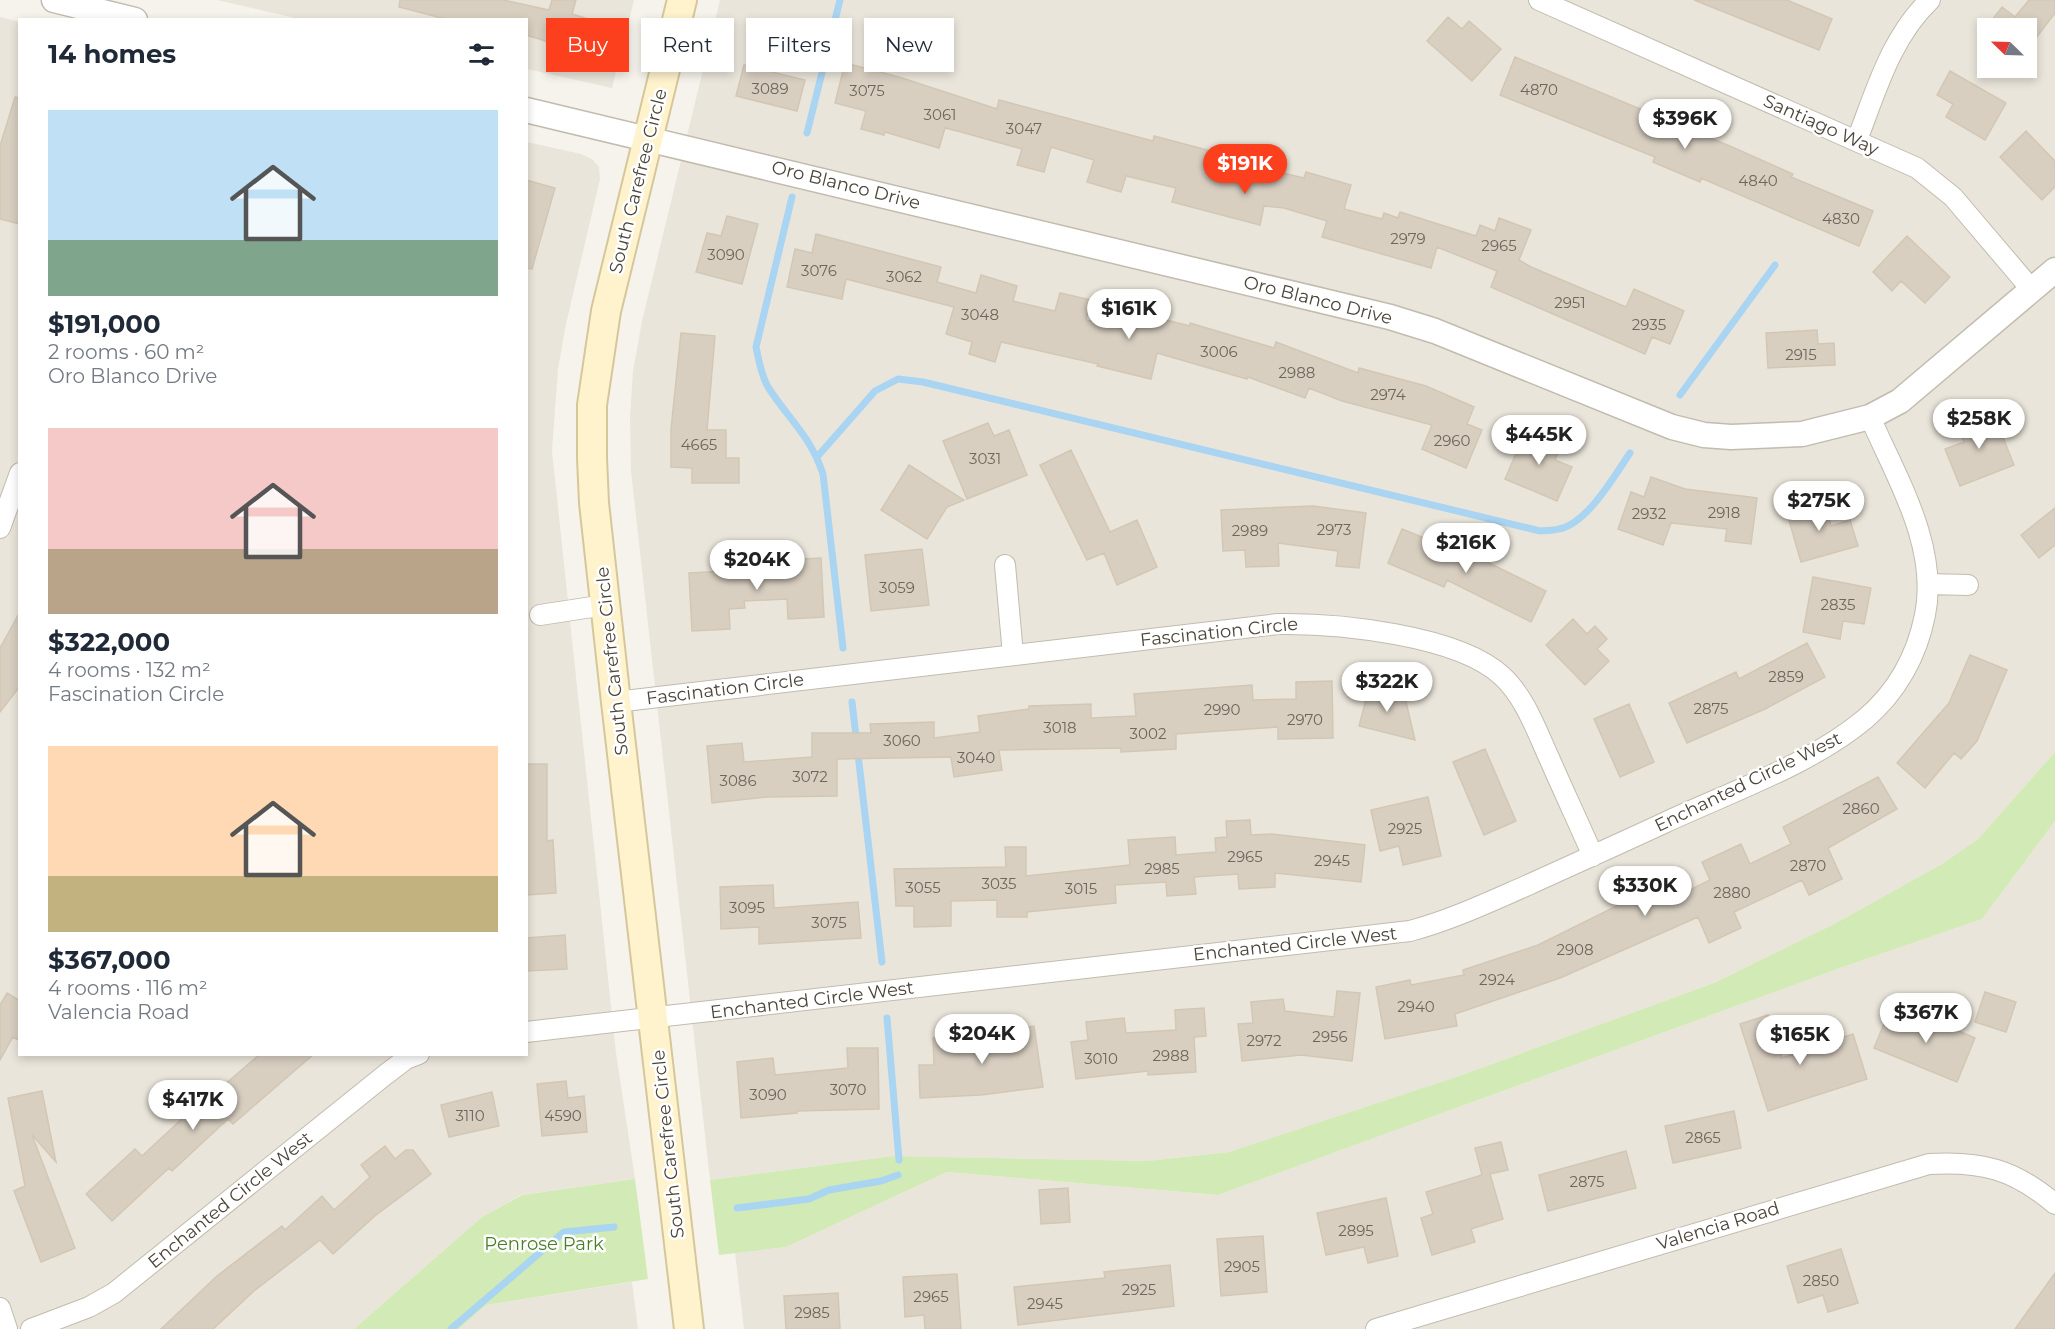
<!DOCTYPE html>
<meta charset="utf-8">
<style>
:root{--surface:#fff;--page:#f6f6f7;--text:#1f2937;--muted:#747a83;--accent:#fc3f1d}
body{margin:0;font-family:Montserrat,sans-serif;background:var(--page);color:var(--text);height:100vh;display:flex;flex-direction:column;font-size:22px;white-space:nowrap}
*{box-sizing:border-box;margin:0}
p{font-size:20px;color:var(--muted)}
.icon{flex:none;width:33px;height:33px;fill:none;stroke:currentColor;stroke-width:2;stroke-linecap:round;stroke-linejoin:round}
.map{position:relative;flex:1;overflow:hidden}
.panel{position:absolute;left:18px;top:18px;width:510px;height:1038px;display:flex;flex-direction:column;background:var(--surface);border-radius:0px;box-shadow:0 3px 9px #0003}
.panel>*{flex:none}
.guide{position:absolute;left:546px;top:18px;width:570px;height:54px;display:flex;gap:12px}
.needle{width:39px;rotate:293deg}
.fabs{position:absolute;left:1977px;top:18px;display:grid;gap:12px}
.fabs a{display:grid;place-items:center;width:60px;height:60px;border-radius:0px;background:var(--surface);box-shadow:0 3px 9px #0003;font-size:30px}
.price{position:absolute;translate:-50% -51px;padding:0 14px;border-radius:21px;background:#fff;color:#222;font-size:20px;line-height:39px;filter:drop-shadow(0 2px 3px #0008)}
.price::after{content:'';position:absolute;left:50%;top:36px;width:18px;height:14px;margin-left:-9px;background:inherit;clip-path:polygon(0 0,100% 0,50% 100%)}
.price.on{background:var(--accent);color:#fff}
ul{padding:0;list-style:none}
li{display:grid;align-content:center;gap:12px;height:318px;padding:0 30px}
li span{display:grid;place-items:center;height:186px;border-radius:0px;color:#555}
li>.icon{margin-inline-start:auto}
span .icon{width:108px;height:108px;fill:#fffc;stroke-width:1}
li b{font-size:26px}
h2{display:flex;justify-content:space-between;align-items:center;height:72px;padding:0 30px;font-size:26px}
.tag{padding:0 21px;border-radius:0px;background:var(--surface);box-shadow:0 3px 9px #0003;font-size:21px;line-height:54px}
.tag.on{background:var(--accent);color:#fff}
.map>svg:first-child{display:block}
.residential{fill:#eae5da;fill-rule:evenodd}
.green{fill:#d2eab5}
.lines{fill:none;stroke-linecap:round;stroke-linejoin:round}
.stream{stroke:#a9d4f2;stroke-width:7}
.building{fill:#d8cfc1;stroke:#d3c7b4;stroke-width:1.5}
.minor-casing{stroke:#c2bbae;stroke-width:22}
.tertiary-casing{stroke:#c2bbae;stroke-width:27}
.secondary-casing{stroke:#d6c79b;stroke-width:32}
.minor{stroke:#fff;stroke-width:20}
.tertiary{stroke:#fff;stroke-width:24}
.secondary{stroke:#fff3cd;stroke-width:28}
.labels{text-anchor:middle;dominant-baseline:central;stroke-width:5;stroke-linejoin:round;paint-order:stroke}
.number-label{font-size:15px;fill:#6e675b}
.street-label{font-size:18px;fill:#4b4439;stroke:#fff}
.park-label{font-size:18px;fill:#4a7f2a;stroke:#fff}
</style>
<div class="map">
<svg width="2055" height="1329" viewBox="0 0 2055 1329">
<rect width="100%" height="100%" fill="#f6f3ec"/>
<!-- residential -->
<path class="residential" d="M 217,0 L 634,0 L 612,88 L 527,69 L 526,20 L 299,19 Z
M 720,0 L 2055,0 L 2055,752 L 1978,839 L 1942,864 L 1836,923 L 1714,983 L 1462,1075 L 1229,1152 L 1147,1161 L 893,1156 L 710,1180 L 631,471 L 630,417 L 633,371 L 642,321 ZM 1988,28 L 2026,28 L 2026,68 L 1988,68 Z
M 0,17 L 20,22 L 20,1054 L 526,1054 L 527,142 L 581,154 L 592,159 L 599,167 L 600,179 L 566,324 L 558,369 L 552,451 L 616,1053 L 635,1179 L 521,1195 L 482,1217 L 354,1329 L 0,1329 Z
M 2055,821 L 2055,1329 L 744,1329 L 735,1253 L 786,1247 L 947,1172 L 1218,1195 L 1840,968 L 1982,919 Z
M 632,1282 L 638,1329 L 459,1329 L 486,1305 Z"/>
<!-- green -->
<path class="green" d="M 2055,752 L 2055,821 L 1982,919 L 1840,968 L 1218,1195 L 947,1172 L 786,1247 L 719,1255 L 710,1180 L 893,1156 L 1147,1161 L 1229,1152 L 1462,1075 L 1714,983 L 1836,923 L 1942,864 L 1978,839 Z
M 635,1179 L 648,1279 L 486,1305 L 459,1329 L 354,1329 L 482,1217 L 522,1195 Z"/>
<g class="lines">
<!-- stream -->
<path class="stream" d="M 807,133 L 840,0
M 792,197 L 756,347 C 759,361 761,375 768,387 C 789,420 810,435 823,474 L 843,648
M 1680,395 L 1775,265
M 817,457 L 875,391 L 898,379 L 923,382 L 1540,531 C 1546,530 1553,531 1559,529 C 1587,524 1615,475 1630,453
M 852,702 L 882,962
M 887,1018 L 899,1160
M 737,1208 L 809,1199 L 829,1190 L 881,1181 L 898,1175
M 451,1329 L 564,1232 L 614,1227"/>
</g>
<!-- building -->
<path class="building" d="M 400,0 L 503,0 L 549,10 L 552,0 L 576,0 L 572,14 L 595,21 L 584,53 L 526,35 L 526,20 L 449,20 L 399,7 Z
M 1694,0 L 1787,0 L 1832,19 L 1819,50 Z
M 2029,0 L 2055,0 L 2055,13 L 2026,51 L 2026,28 L 1986,28 L 2002,7 L 2015,17 Z
M 1448,17 L 1462,29 L 1469,21 L 1501,49 L 1472,81 L 1427,41 Z
M 1515,57 L 1732,147 L 1793,174 L 1791,177 L 1873,211 L 1859,246 L 1701,178 L 1700,182 L 1653,162 L 1655,157 L 1500,95 Z
M 845,63 L 899,77 L 997,109 L 999,100 L 1153,141 L 1154,136 L 1211,151 L 1210,156 L 1304,178 L 1306,172 L 1351,185 L 1344,209 L 1382,219 L 1384,213 L 1398,218 L 1400,212 L 1476,236 L 1480,225 L 1495,231 L 1499,218 L 1531,230 L 1519,260 L 1531,267 L 1626,307 L 1634,289 L 1684,311 L 1670,344 L 1652,337 L 1645,354 L 1491,287 L 1497,271 L 1437,247 L 1431,268 L 1322,237 L 1327,221 L 1284,208 L 1264,206 L 1260,225 L 1172,202 L 1176,188 L 1126,176 L 1121,192 L 1087,182 L 1094,160 L 1051,147 L 1044,172 L 1017,165 L 1022,149 L 961,132 L 945,128 L 939,148 L 885,132 L 884,135 L 861,129 L 866,111 L 835,103 Z
M 744,65 L 805,80 L 797,111 L 736,96 Z
M 1950,71 L 2006,103 L 1985,140 L 1946,117 L 1953,104 L 1937,95 Z
M 15,97 L 20,98 L 20,224 L 0,219 L 0,146 Z
M 2026,131 L 2055,161 L 2055,187 L 2042,200 L 2000,157 Z
M 526,180 L 555,188 L 532,269 L 526,268 Z
M 727,216 L 758,224 L 742,284 L 696,272 L 707,233 L 721,236 Z
M 816,234 L 941,267 L 937,282 L 976,293 L 981,275 L 1017,286 L 1013,301 L 1055,311 L 1060,293 L 1091,300 L 1086,320 L 1124,329 L 1129,311 L 1190,326 L 1190,323 L 1274,348 L 1276,342 L 1358,373 L 1359,368 L 1426,386 L 1474,407 L 1467,424 L 1482,430 L 1466,468 L 1422,449 L 1432,425 L 1342,401 L 1309,388 L 1305,398 L 1248,377 L 1247,379 L 1157,353 L 1151,379 L 1097,366 L 1098,364 L 1001,342 L 995,362 L 969,354 L 972,342 L 946,334 L 954,307 L 846,279 L 842,299 L 787,287 L 795,249 L 812,253 Z
M 1907,236 L 1950,277 L 1925,303 L 1901,281 L 1892,291 L 1873,272 Z
M 1817,330 L 1818,344 L 1834,343 L 1835,365 L 1768,368 L 1766,333 Z
M 681,333 L 715,336 L 707,430 L 726,430 L 726,458 L 739,458 L 739,483 L 692,483 L 692,468 L 671,467 L 671,429 Z
M 1993,412 L 2014,465 L 1960,486 L 1945,449 L 1964,442 L 1958,426 Z
M 988,423 L 994,436 L 1009,430 L 1027,475 L 967,499 L 943,441 Z
M 1527,428 L 1562,443 L 1555,460 L 1572,467 L 1557,501 L 1505,479 Z
M 1071,450 L 1110,532 L 1137,520 L 1157,567 L 1117,585 L 1104,553 L 1087,560 L 1040,465 Z
M 909,465 L 964,500 L 947,507 L 927,539 L 881,510 Z
M 1651,477 L 1685,489 L 1757,498 L 1751,544 L 1725,541 L 1727,529 L 1671,523 L 1663,545 L 1618,529 L 1631,492 L 1644,497 Z
M 1824,499 L 1831,526 L 1850,520 L 1858,546 L 1801,562 L 1786,510 Z
M 1313,506 L 1366,513 L 1359,568 L 1336,566 L 1338,551 L 1278,543 L 1279,566 L 1246,567 L 1245,550 L 1223,551 L 1221,510 Z
M 2055,508 L 2055,545 L 2039,558 L 2021,535 Z
M 1402,529 L 1482,562 L 1483,560 L 1546,591 L 1531,622 L 1447,580 L 1444,587 L 1388,563 Z
M 922,549 L 929,605 L 871,611 L 865,555 Z
M 821,558 L 824,617 L 788,619 L 787,599 L 744,601 L 745,608 L 729,609 L 730,629 L 692,631 L 689,573 L 765,569 L 765,561 Z
M 1813,577 L 1871,588 L 1864,624 L 1843,621 L 1840,639 L 1803,632 Z
M 20,612 L 20,686 L 0,712 L 0,648 Z
M 1573,619 L 1587,634 L 1595,626 L 1607,639 L 1597,649 L 1609,661 L 1585,685 L 1546,645 Z
M 1807,643 L 1825,677 L 1765,709 L 1687,743 L 1669,703 L 1736,672 L 1739,679 Z
M 1970,655 L 2007,670 L 1977,741 L 1961,759 L 1954,753 L 1925,788 L 1897,763 L 1949,703 Z
M 1332,681 L 1333,738 L 1278,739 L 1278,727 L 1176,734 L 1176,749 L 1121,752 L 1121,748 L 999,750 L 1002,770 L 954,777 L 951,757 L 837,759 L 837,796 L 767,797 L 712,803 L 707,746 L 742,743 L 744,762 L 812,757 L 812,733 L 871,733 L 870,724 L 934,722 L 934,738 L 980,732 L 978,716 L 1029,709 L 1029,706 L 1091,704 L 1091,718 L 1136,716 L 1134,694 L 1252,685 L 1253,700 L 1296,699 L 1296,682 Z
M 1370,684 L 1404,693 L 1415,740 L 1359,726 Z
M 1629,704 L 1654,762 L 1620,777 L 1594,719 Z
M 1485,749 L 1516,821 L 1484,835 L 1453,762 Z
M 526,764 L 547,764 L 547,841 L 553,840 L 556,893 L 526,895 Z
M 1878,777 L 1897,809 L 1828,848 L 1842,879 L 1809,895 L 1802,880 L 1734,912 L 1741,928 L 1709,943 L 1698,917 L 1560,978 L 1455,1014 L 1457,1026 L 1385,1039 L 1376,987 L 1410,980 L 1411,985 L 1464,975 L 1463,970 L 1538,945 L 1671,879 L 1678,896 L 1710,880 L 1702,862 L 1741,844 L 1750,864 L 1791,844 L 1783,827 Z
M 1428,797 L 1441,856 L 1403,865 L 1399,846 L 1380,851 L 1371,810 Z
M 1250,820 L 1251,835 L 1272,834 L 1365,845 L 1361,882 L 1275,873 L 1275,887 L 1239,889 L 1238,874 L 1194,877 L 1196,894 L 1167,896 L 1166,882 L 1115,885 L 1116,903 L 1027,912 L 1027,917 L 997,917 L 997,900 L 951,901 L 951,926 L 914,927 L 914,906 L 896,906 L 894,869 L 1006,867 L 1005,847 L 1026,847 L 1026,876 L 1130,865 L 1128,840 L 1175,837 L 1176,855 L 1216,852 L 1215,838 L 1227,837 L 1226,821 Z
M 773,885 L 774,908 L 858,902 L 861,938 L 759,944 L 759,927 L 721,929 L 720,887 Z
M 565,935 L 567,969 L 526,971 L 526,938 Z
M 1337,991 L 1360,993 L 1352,1061 L 1301,1055 L 1242,1061 L 1238,1024 L 1253,1023 L 1251,1002 L 1283,999 L 1285,1011 L 1334,1017 Z
M 1985,992 L 2016,1002 L 2006,1032 L 1975,1022 Z
M 7,993 L 20,1001 L 20,1041 L 13,1037 L 0,1060 L 0,1005 Z
M 1204,1008 L 1206,1036 L 1194,1037 L 1196,1072 L 1148,1075 L 1148,1071 L 1076,1079 L 1071,1042 L 1088,1040 L 1086,1022 L 1124,1018 L 1126,1033 L 1176,1030 L 1175,1010 Z
M 1909,1010 L 1975,1038 L 1957,1082 L 1874,1048 L 1888,1014 L 1905,1020 Z
M 1768,1015 L 1782,1058 L 1853,1034 L 1867,1079 L 1768,1111 L 1740,1024 Z
M 1034,1026 L 1043,1087 L 981,1095 L 920,1098 L 919,1065 L 934,1065 L 933,1038 L 1003,1035 L 1003,1031 Z
M 847,1048 L 878,1048 L 879,1109 L 797,1111 L 797,1113 L 741,1118 L 737,1062 L 773,1058 L 775,1075 L 848,1068 Z
M 260,1054 L 314,1054 L 233,1124 L 228,1119 L 172,1171 L 169,1168 L 112,1221 L 86,1194 L 135,1149 L 142,1156 L 199,1103 L 201,1105 Z
M 566,1081 L 568,1098 L 584,1096 L 587,1132 L 542,1136 L 537,1084 Z
M 42,1091 L 56,1162 L 32,1135 L 75,1248 L 41,1262 L 14,1191 L 25,1186 L 8,1098 Z
M 492,1092 L 499,1126 L 449,1137 L 441,1105 Z
M 1734,1111 L 1741,1148 L 1673,1163 L 1665,1126 Z
M 1501,1142 L 1508,1170 L 1490,1174 L 1503,1219 L 1471,1229 L 1475,1242 L 1432,1255 L 1421,1218 L 1433,1214 L 1426,1192 L 1482,1175 L 1475,1148 Z
M 385,1146 L 395,1159 L 406,1150 L 413,1150 L 431,1174 L 376,1215 L 333,1254 L 320,1240 L 254,1291 L 213,1329 L 161,1329 L 217,1276 L 282,1226 L 285,1230 L 322,1196 L 334,1210 L 370,1177 L 361,1165 Z
M 1626,1151 L 1636,1188 L 1548,1211 L 1539,1175 Z
M 1068,1188 L 1070,1222 L 1041,1224 L 1039,1190 Z
M 1386,1198 L 1398,1256 L 1368,1263 L 1364,1247 L 1326,1255 L 1317,1213 Z
M 1263,1236 L 1267,1292 L 1221,1296 L 1217,1239 Z
M 1841,1249 L 1858,1303 L 1828,1312 L 1823,1295 L 1798,1303 L 1787,1266 Z
M 1170,1265 L 1174,1306 L 1018,1325 L 1014,1287 L 1105,1278 L 1104,1272 Z
M 2055,1273 L 2055,1329 L 2015,1329 Z
M 957,1274 L 961,1329 L 925,1329 L 924,1315 L 905,1317 L 903,1277 Z
M 838,1293 L 840,1329 L 786,1329 L 784,1296 Z"/>
<g class="lines">
<defs>
<path id="minor" d="M 1539,0 L 1917,168 L 1953,197 L 2032,290
M 1857,140 C 1876,91 1891,37 1930,0
M 0,528 L 20,473
M 1005,565 L 1013,655
M 1928,584 L 1968,585
M 540,615 L 605,605
M 616,702 L 1278,624 C 1337,623 1458,635 1502,676 C 1525,697 1537,732 1550,760 C 1564,792 1579,824 1593,856
M 526,1032 L 1410,931 C 1451,920 1489,902 1528,885 C 1574,864 1619,844 1664,823 C 1730,792 1810,765 1865,719 C 1897,692 1917,655 1925,615 C 1939,546 1896,477 1870,417
M 0,1308 L 7,1329
M 31,1329 L 89,1307 L 114,1293 L 385,1075 L 406,1059 L 419,1054
M 1376,1329 L 1929,1164 C 1981,1161 2014,1169 2055,1204"/>
<path id="tertiary" d="M 54,0 L 135,20
M 526,110 L 1390,317 L 1435,331 L 1672,427 L 1704,435 L 1731,437 L 1802,434 L 1870,417 L 1900,401 L 2055,270"/>
<path id="secondary" d="M 682,0 L 606,311 L 592,405 L 592,458 L 594,503 L 616,702 L 689,1329"/>
</defs>
<!-- minor casing -->
<use href="#minor" class="minor-casing"/>
<!-- tertiary casing -->
<use href="#tertiary" class="tertiary-casing"/>
<!-- secondary casing -->
<use href="#secondary" class="secondary-casing"/>
<!-- minor -->
<use href="#minor" class="minor"/>
<!-- tertiary -->
<use href="#tertiary" class="tertiary"/>
<!-- secondary -->
<use href="#secondary" class="secondary"/>
</g>
<g class="labels">
<!-- number labels -->
<g class="number-label">
<text x="770" y="88">3089</text>
<text x="1539" y="89">4870</text>
<text x="867" y="90">3075</text>
<text x="940" y="114">3061</text>
<text x="1024" y="128">3047</text>
<text x="1758" y="180">4840</text>
<text x="1841" y="218">4830</text>
<text x="1408" y="238">2979</text>
<text x="1499" y="245">2965</text>
<text x="726" y="254">3090</text>
<text x="819" y="270">3076</text>
<text x="904" y="276">3062</text>
<text x="1570" y="302">2951</text>
<text x="980" y="314">3048</text>
<text x="1649" y="324">2935</text>
<text x="1219" y="351">3006</text>
<text x="1801" y="354">2915</text>
<text x="1297" y="372">2988</text>
<text x="1388" y="394">2974</text>
<text x="1452" y="440">2960</text>
<text x="699" y="444">4665</text>
<text x="985" y="458">3031</text>
<text x="1724" y="512">2918</text>
<text x="1649" y="513">2932</text>
<text x="1334" y="529">2973</text>
<text x="1250" y="530">2989</text>
<text x="897" y="587">3059</text>
<text x="1838" y="604">2835</text>
<text x="1786" y="676">2859</text>
<text x="1711" y="708">2875</text>
<text x="1222" y="709">2990</text>
<text x="1305" y="719">2970</text>
<text x="1060" y="727">3018</text>
<text x="1148" y="733">3002</text>
<text x="902" y="740">3060</text>
<text x="976" y="757">3040</text>
<text x="810" y="776">3072</text>
<text x="738" y="780">3086</text>
<text x="1861" y="808">2860</text>
<text x="1405" y="828">2925</text>
<text x="1245" y="856">2965</text>
<text x="1332" y="860">2945</text>
<text x="1808" y="865">2870</text>
<text x="1162" y="868">2985</text>
<text x="999" y="883">3035</text>
<text x="923" y="887">3055</text>
<text x="1081" y="888">3015</text>
<text x="1732" y="892">2880</text>
<text x="747" y="907">3095</text>
<text x="829" y="922">3075</text>
<text x="1575" y="949">2908</text>
<text x="1497" y="979">2924</text>
<text x="1416" y="1006">2940</text>
<text x="1330" y="1036">2956</text>
<text x="1264" y="1040">2972</text>
<text x="1171" y="1055">2988</text>
<text x="1101" y="1058">3010</text>
<text x="848" y="1089">3070</text>
<text x="768" y="1094">3090</text>
<text x="470" y="1115">3110</text>
<text x="563" y="1115">4590</text>
<text x="1703" y="1137">2865</text>
<text x="1587" y="1181">2875</text>
<text x="1356" y="1230">2895</text>
<text x="1242" y="1266">2905</text>
<text x="1821" y="1280">2850</text>
<text x="1139" y="1289">2925</text>
<text x="931" y="1296">2965</text>
<text x="1045" y="1303">2945</text>
<text x="812" y="1312">2985</text>
</g>
<!-- street labels -->
<g class="street-label">
<text transform="translate(1821 125) rotate(24)">Santiago Way</text>
<text transform="translate(638 181) rotate(-76)">South Carefree Circle</text>
<text transform="translate(846 185) rotate(14)">Oro Blanco Drive</text>
<text transform="translate(1318 300) rotate(14)">Oro Blanco Drive</text>
<text transform="translate(1219 632) rotate(-6)">Fascination Circle</text>
<text transform="translate(612 661) rotate(-96)">South Carefree Circle</text>
<text transform="translate(725 689) rotate(-7)">Fascination Circle</text>
<text transform="translate(1748 782) rotate(-26)">Enchanted Circle West</text>
<text transform="translate(1295 944) rotate(-6)">Enchanted Circle West</text>
<text transform="translate(812 1000) rotate(-7)">Enchanted Circle West</text>
<text transform="translate(668 1144) rotate(-96)">South Carefree Circle</text>
<text transform="translate(230 1200) rotate(-39)">Enchanted Circle West</text>
<text transform="translate(1718 1226) rotate(-17)">Valencia Road</text>
</g>
<!-- park labels -->
<g class="park-label">
<text x="544" y="1244">Penrose Park</text>
</g>
</g>
</svg>
<div class="fabs">
<a><svg class="needle" viewBox="-14 -14 28 28"><path d="M0-13l5 13h-10z" fill="#e53935"/><path d="M0 13l5-13h-10z" fill="#747a83"/></svg></a>
</div>
<b class="price" style="left:1685px;top:150px">$396K</b>
<b class="price on" style="left:1245px;top:195px">$191K</b>
<b class="price" style="left:1129px;top:340px">$161K</b>
<b class="price" style="left:1979px;top:450px">$258K</b>
<b class="price" style="left:1539px;top:466px">$445K</b>
<b class="price" style="left:1819px;top:532px">$275K</b>
<b class="price" style="left:1466px;top:574px">$216K</b>
<b class="price" style="left:757px;top:591px">$204K</b>
<b class="price" style="left:1387px;top:713px">$322K</b>
<b class="price" style="left:1645px;top:917px">$330K</b>
<b class="price" style="left:1926px;top:1044px">$367K</b>
<b class="price" style="left:982px;top:1065px">$204K</b>
<b class="price" style="left:1800px;top:1066px">$165K</b>
<b class="price" style="left:193px;top:1131px">$417K</b>
<div class="guide">
<a class="tag on">Buy</a>
<a class="tag">Rent</a>
<a class="tag">Filters</a>
<a class="tag">New</a>
</div>
<section class="panel">
<h2>14 homes<svg class="icon" aria-label="filters" viewBox="0 0 24 24"><path d="M4 7h16M4 17h16"/><circle cx="9" cy="7" r="2"/><circle cx="15" cy="17" r="2"/></svg></h2>
<ul>
<li><span style="background:linear-gradient(#bfe0f5 70%,#7fa58c 0)"><svg class="icon" aria-label="home" viewBox="0 0 24 24"><path d="M3 11l9-7 9 7M6 9v11h12V9"/></svg></span><div><b>$191,000</b><p>2 rooms · 60 m²</p><p>Oro Blanco Drive</p></div></li>
<li><span style="background:linear-gradient(#f6c9c9 65%,#b9a48a 0)"><svg class="icon" aria-label="home" viewBox="0 0 24 24"><path d="M3 11l9-7 9 7M6 9v11h12V9"/></svg></span><div><b>$322,000</b><p>4 rooms · 132 m²</p><p>Fascination Circle</p></div></li>
<li><span style="background:linear-gradient(#ffd9b3 70%,#c2b280 0)"><svg class="icon" aria-label="home" viewBox="0 0 24 24"><path d="M3 11l9-7 9 7M6 9v11h12V9"/></svg></span><div><b>$367,000</b><p>4 rooms · 116 m²</p><p>Valencia Road</p></div></li>
</ul>
</section>
</div>
